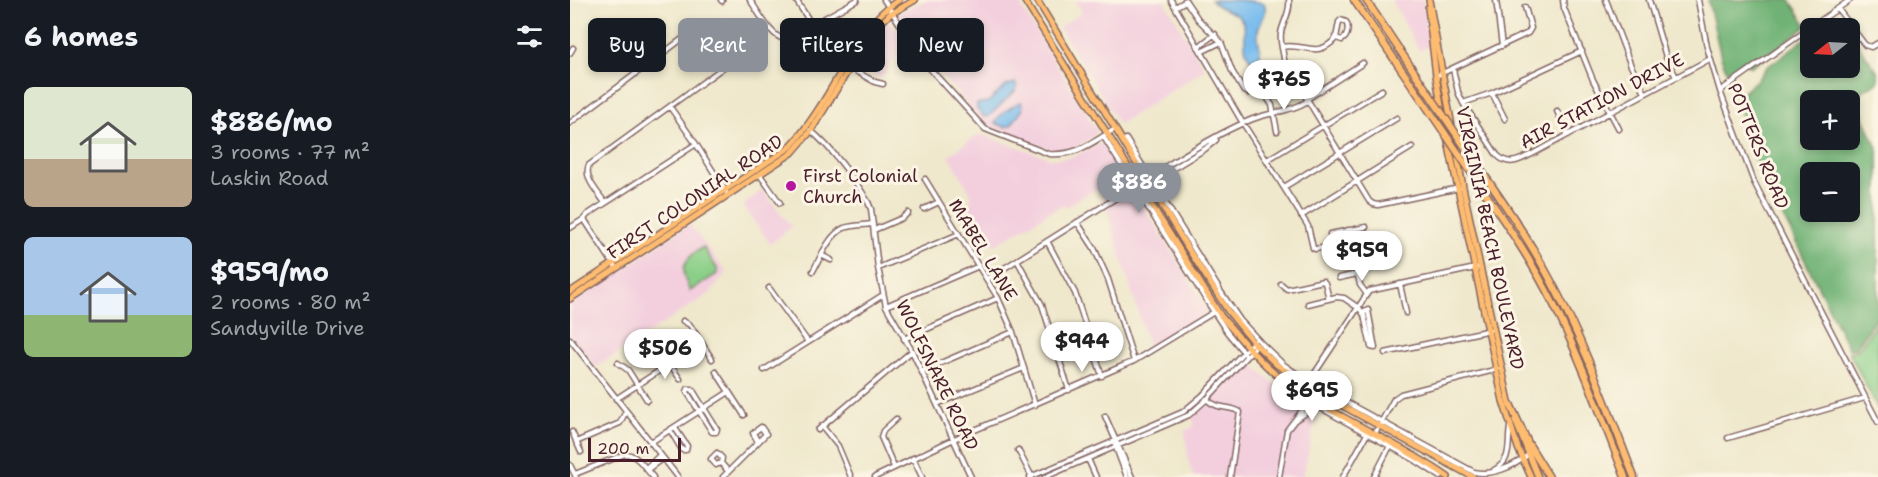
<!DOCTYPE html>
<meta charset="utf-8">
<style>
:root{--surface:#171b24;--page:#242831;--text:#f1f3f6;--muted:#9ea1a6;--accent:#8c9099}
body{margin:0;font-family:"Shantell Sans",sans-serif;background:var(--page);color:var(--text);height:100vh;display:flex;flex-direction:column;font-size:22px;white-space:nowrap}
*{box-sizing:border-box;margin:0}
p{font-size:20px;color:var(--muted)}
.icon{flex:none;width:33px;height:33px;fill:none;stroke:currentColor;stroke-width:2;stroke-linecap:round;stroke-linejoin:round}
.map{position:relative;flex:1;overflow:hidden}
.sheet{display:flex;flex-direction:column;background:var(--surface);width:570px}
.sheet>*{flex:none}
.hud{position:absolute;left:18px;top:18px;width:570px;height:54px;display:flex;gap:12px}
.needle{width:39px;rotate:252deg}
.fabs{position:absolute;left:1230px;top:18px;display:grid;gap:12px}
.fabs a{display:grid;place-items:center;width:60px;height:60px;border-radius:9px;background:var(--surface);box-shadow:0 3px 9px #0003;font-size:30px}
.scale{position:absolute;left:18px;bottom:15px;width:93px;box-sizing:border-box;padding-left:6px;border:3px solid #4a1f2b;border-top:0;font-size:16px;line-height:21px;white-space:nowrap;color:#4a1f2b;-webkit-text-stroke:4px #fcf5e5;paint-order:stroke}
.price{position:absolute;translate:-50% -51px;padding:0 14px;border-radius:21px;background:#fff;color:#222;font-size:20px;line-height:39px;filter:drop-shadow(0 2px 3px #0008)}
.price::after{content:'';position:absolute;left:50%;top:36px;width:18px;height:14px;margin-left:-9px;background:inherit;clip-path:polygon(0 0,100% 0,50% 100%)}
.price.active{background:var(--accent);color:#fff}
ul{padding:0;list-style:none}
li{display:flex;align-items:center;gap:18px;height:150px;padding:0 24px}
li span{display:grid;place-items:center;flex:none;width:168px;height:120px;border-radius:9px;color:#555}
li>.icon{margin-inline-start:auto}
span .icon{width:72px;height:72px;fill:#fffc;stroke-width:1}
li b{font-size:26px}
h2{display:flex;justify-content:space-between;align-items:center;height:72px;padding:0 24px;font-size:26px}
.chip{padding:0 21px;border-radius:9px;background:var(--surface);box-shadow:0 3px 9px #0003;font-size:21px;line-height:54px}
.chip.active{background:var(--accent);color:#fff}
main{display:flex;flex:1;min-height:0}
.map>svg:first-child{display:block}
.built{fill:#f3cfde}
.green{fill:#8acf88;stroke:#6a775a;stroke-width:1.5}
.forest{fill:#6fb274;stroke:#5c6850;stroke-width:1.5;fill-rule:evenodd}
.water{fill:#77bcee;stroke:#606e8c;stroke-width:1.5}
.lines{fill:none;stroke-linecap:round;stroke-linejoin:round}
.minor-casing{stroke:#846563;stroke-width:7}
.major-casing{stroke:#846563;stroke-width:8}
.highway-casing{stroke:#846563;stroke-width:9}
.minor{stroke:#fff;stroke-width:4}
.major{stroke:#febc70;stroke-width:5}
.highway{stroke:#febc70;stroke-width:6}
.highway-bridge-casing{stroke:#846563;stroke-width:9;stroke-linecap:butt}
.highway-bridge{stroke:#febc70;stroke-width:6}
.poi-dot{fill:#b5179e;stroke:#fcf5e5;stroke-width:2}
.labels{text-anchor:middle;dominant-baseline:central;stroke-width:6;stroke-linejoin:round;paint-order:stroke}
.street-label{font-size:18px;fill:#4a1f2b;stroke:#fcf5e5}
.poi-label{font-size:18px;fill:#4a1f2b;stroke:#fcf5e5;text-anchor:start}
</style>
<main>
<section class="sheet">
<h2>6 homes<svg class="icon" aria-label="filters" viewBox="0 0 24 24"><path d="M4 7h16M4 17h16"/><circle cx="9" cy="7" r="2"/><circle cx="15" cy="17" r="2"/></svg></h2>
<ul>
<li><span style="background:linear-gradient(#dfe7d0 60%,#b9a48a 0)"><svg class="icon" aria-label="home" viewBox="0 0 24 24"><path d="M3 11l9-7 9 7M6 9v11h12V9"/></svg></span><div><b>$886/mo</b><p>3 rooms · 77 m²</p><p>Laskin Road</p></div></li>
<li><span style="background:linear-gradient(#a9c7e8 65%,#8fb573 0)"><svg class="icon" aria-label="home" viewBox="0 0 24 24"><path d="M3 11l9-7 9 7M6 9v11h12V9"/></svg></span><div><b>$959/mo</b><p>2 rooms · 80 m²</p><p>Sandyville Drive</p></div></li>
</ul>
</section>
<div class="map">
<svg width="1308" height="477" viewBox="0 0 1308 477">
<rect width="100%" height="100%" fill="#fcf5e5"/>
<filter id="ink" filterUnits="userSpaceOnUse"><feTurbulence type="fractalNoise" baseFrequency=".0167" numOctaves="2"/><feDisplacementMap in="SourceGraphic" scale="12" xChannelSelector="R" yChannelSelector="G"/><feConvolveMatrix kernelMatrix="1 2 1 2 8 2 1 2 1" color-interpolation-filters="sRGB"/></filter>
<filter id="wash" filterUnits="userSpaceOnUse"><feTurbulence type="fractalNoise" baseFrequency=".008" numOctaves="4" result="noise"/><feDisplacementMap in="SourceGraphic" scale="24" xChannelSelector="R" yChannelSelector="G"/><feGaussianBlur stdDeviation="1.35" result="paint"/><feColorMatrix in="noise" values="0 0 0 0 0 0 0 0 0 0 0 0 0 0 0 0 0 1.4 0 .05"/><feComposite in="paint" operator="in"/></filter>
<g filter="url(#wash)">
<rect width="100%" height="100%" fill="#efe8cc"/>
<!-- built -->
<path class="built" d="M 356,0 L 447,0 L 527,131 L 526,135 L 504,148 L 484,150 L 416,126 L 353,54 L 327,14 Z
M 505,0 L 594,0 L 635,69 L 549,124 L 489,27 L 512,13 Z
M 822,0 L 853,0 L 860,46 L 849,51 Z
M 316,23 L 321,23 L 339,47 L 324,60 L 310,79 L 287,64 L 301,41 Z
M 410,134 L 482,159 L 503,157 L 529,144 L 534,143 L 639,312 L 579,349 L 531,189 L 520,192 L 496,207 L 493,204 L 424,246 L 400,211 L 401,194 L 379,155 Z
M 192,190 L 222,227 L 200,244 L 174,207 L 175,204 Z
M 119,224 L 157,272 L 139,294 L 26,367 L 0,336 L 0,302 L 19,292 Z
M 675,362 L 679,362 L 713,391 L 747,412 L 733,477 L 624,477 L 619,464 L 615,431 L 623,427 L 624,422 L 621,417 L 642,398 Z"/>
<!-- green -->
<path class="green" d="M 133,247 L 148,270 L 147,274 L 120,291 C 109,269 112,260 133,247 Z
M 1308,321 L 1308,409 L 1279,352 L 1288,350 Z"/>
<!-- forest -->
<path class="forest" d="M 1138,0 L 1220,0 L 1237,26 L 1180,67 L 1174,61 L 1158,74 L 1151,57 Z
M 1280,33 L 1308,73 L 1308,82 L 1284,95 L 1308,150 L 1308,315 L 1286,348 L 1279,349 L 1204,198 C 1201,186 1194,179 1189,168 C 1178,146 1176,121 1164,100 L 1188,79 L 1197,67 L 1240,35 L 1240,68 L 1280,68 ZM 1280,100 L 1280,140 L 1240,140 L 1240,100 ZM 1280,172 L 1280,212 L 1240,212 L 1240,172 Z"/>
<!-- water -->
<path class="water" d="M 641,0 L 670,0 L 694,3 C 699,14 689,21 688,31 C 686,42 693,49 689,60 L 684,62 L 680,60 C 679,57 677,55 676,51 C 673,41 678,26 670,18 C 662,10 650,11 641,0 Z
M 445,83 L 447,87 L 445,91 L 419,116 L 414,117 L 407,109 L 407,104 L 418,102 L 436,86 Z
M 451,102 L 453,109 L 441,125 L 435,127 L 425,123 C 427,116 443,105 451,102 Z"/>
</g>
<g filter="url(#ink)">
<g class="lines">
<defs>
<path id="minor" d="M 151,0 L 152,1
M 180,0 C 188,11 203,41 217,39 L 287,0
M 226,0 L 242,25
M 314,0 L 335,32 L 352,60 L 415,129 L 479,154 C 507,156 521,143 545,129
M 601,0 L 671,120 L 738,226 L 743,248 L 745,249 L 752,248
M 615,0 L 628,19 L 651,42 L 662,71 L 673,90 L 678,93 L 694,86 L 714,71 C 717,59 709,46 711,33 C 713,22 721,11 719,0
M 926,0 L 932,46
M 993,0 L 994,8 L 1023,80 L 1049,129
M 1036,0 L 1061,66 L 1075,93
M 1079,0 L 1096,57 L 1106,77
M 1128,0 L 1137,47 L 1150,91 L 1184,182 L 1308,422
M 605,7 L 616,1
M 1268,9 L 1295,45 L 1301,47 L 1308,43
M 771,20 L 776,22 C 779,27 778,37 772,40 L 766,38 L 769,22 Z
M 628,47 L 645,34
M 712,47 C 734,42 747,60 766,38
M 631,52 L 651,42
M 0,53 L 3,48
M 793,63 L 737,99 L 799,201 L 803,204 L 808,205 L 889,188
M 280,68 L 305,82 L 313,84
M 883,69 L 888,92 L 893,103 L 927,155 C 940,168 951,159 964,153 L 1140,59
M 866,76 L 958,33 L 961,28 L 955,7
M 1150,91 L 1280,0
M 922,93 L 935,119
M 698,99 L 702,105 L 707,131
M 893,103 L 922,93 L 1012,51
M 100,107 L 126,144 L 158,195
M 987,111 L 998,135
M 0,123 L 120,33 L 136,24
M 240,130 C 261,147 285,179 298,202 L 301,209 L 308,268 L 316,306 L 342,351 L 401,477
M 533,136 L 636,300 L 657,332 L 676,355
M 553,141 L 556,139 L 651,292 L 670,320 L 692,344 L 714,365 L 739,382 L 904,472 C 922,476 943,467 958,455
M 697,160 L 812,90
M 190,175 L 210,203
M 355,179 L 428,298 L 443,332 L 465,405
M 568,183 C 604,162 640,137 678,121 C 697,112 718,113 736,102 L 737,99 L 728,83
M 714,187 L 827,118
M 571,188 L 635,149 L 646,140
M 35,203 C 28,192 13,178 19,165 L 169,56
M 354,209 L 369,202
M 731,216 L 842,147
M 507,222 L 524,248 L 538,279 L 564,361
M 0,228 L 14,219
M 304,230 L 332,218 L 338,213
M 778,230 L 790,285 L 796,293
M 760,234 L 796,227
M 477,241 L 505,293 L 532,376
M 763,250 L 806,241
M 253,256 L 261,260
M 447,260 L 472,305 L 499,390
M 46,268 L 14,219 L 17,215 L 126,144
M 308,268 L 389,234
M 243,271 C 251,257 259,235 274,228 C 283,225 294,225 303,224
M 769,278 L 787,274
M 417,279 L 565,186
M 711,284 L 717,289 L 753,281 L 755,283 L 759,299
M 830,284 L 836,313
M 199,288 L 238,342
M 738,304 L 766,297 L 774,298 L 790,309 L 794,315 L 801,347 L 805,348 L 798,310 L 793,313
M 316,306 L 409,266
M 113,321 L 120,325 L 142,359
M 0,339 L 108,477
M 334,339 L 428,298
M 80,342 L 89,348 L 110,379
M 815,353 L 920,330
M 48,363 L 58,370 L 77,400
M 194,370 L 313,295
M 352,371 L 443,332
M 146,372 L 174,415
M 739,382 L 799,291 L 910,267
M 118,389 L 122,389 L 147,429 L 146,432 L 142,432 L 117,392 Z
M 46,399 L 132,343
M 636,399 C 650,411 659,405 670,412 L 660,477
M 738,401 L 845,460 L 871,477
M 367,404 L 454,368
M 535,416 L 562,477
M 725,420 L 736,413 L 747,392
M 252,426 L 268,446 L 281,477
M 100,430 L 112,450 L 116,450 L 117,446 L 105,428
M 248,430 L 342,351
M 2,432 L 11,452
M 803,437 L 824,399 L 831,394 L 928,369
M 1158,438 L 1295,398
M 6,442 L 50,423 L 56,411
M 81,442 L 159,392
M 545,445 L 557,477
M 448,450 L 462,477
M 343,458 L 352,477
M 518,459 L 526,477
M 151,463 L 146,465 L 141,459 L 147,453 L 152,458 L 151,463 L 158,471
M 0,465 L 6,477
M 324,467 L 311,437 L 313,431 L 326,419
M 76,468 L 90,455
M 77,470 L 93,458
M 924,470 C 943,460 937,444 940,427
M 5,474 L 55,454 C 67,454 75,468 83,477
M 153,477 L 196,434 L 191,427 L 183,433 L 188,442
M 305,477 L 384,439 L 564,361 L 644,312
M 460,477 L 613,412 L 632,396 L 684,341
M 475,477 L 619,415 L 636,400 L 687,345
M 709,477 L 717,430 L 734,408 L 744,390
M 773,477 L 797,434
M 804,477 L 820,446"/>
<path id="major" d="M 454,0 L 651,316 C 668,336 684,356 704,373 C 757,415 823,438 878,477
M 467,0 L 617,247 L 658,311 L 683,342 L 707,365 L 747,392 L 903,477
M 859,0 L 893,187 L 940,406
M 858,8 L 866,76 L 874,123 L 933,401 L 948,448 L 961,477
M 0,292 L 219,148 C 239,126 254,101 269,75 C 286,46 299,18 329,0
M 0,299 L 222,153 L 241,131 L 302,32 L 319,15 L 345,0
M 945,420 L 968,477"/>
<path id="highway" d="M 784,0 L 863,116
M 796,0 L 859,94
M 893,144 C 923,188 955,232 980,279 C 1014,342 1038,410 1064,477
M 897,166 C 927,211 959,255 983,303 C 1011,359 1032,418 1055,477
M 940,404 L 958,443 L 979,477"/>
</defs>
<!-- minor casing -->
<use href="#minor" class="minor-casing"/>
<!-- major casing -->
<use href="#major" class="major-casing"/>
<!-- highway casing -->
<use href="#highway" class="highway-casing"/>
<!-- minor -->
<use href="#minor" class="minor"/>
<!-- major -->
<use href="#major" class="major"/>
<!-- highway -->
<use href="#highway" class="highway"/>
<defs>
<path id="highway-bridge" d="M 859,94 L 893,144
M 863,116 L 897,166"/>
</defs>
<!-- highway-bridge casing -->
<use href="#highway-bridge" class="highway-bridge-casing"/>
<!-- highway-bridge -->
<use href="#highway-bridge" class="highway-bridge"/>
</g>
</g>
<!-- markers -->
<circle class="poi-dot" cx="221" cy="186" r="6"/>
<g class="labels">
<!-- street labels -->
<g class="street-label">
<text transform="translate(1032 101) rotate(-28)">AIR STATION DRIVE</text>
<text transform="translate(1188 146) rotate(68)">POTTERS ROAD</text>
<text transform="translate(125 197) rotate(-34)">FIRST COLONIAL ROAD</text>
<text transform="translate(920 238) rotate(78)">VIRGINIA BEACH BOULEVARD</text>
<text transform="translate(413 250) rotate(59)">MABEL LANE</text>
<text transform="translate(367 375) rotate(64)">WOLFSNARE ROAD</text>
</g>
<!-- poi labels -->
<g class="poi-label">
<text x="233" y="176">First Colonial<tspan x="233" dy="21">Church</tspan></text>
</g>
</g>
</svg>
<div class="fabs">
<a><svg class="needle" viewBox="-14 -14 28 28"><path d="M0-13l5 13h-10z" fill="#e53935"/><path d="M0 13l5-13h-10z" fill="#9ea1a6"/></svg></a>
<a>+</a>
<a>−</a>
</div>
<div class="scale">200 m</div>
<b class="price" style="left:714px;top:111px">$765</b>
<b class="price active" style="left:569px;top:214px">$886</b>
<b class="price" style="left:792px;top:282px">$959</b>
<b class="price" style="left:512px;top:373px">$944</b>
<b class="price" style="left:95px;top:380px">$506</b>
<b class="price" style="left:742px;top:422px">$695</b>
<div class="hud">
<a class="chip">Buy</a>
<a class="chip active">Rent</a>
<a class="chip">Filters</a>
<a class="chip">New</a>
</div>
</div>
</main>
